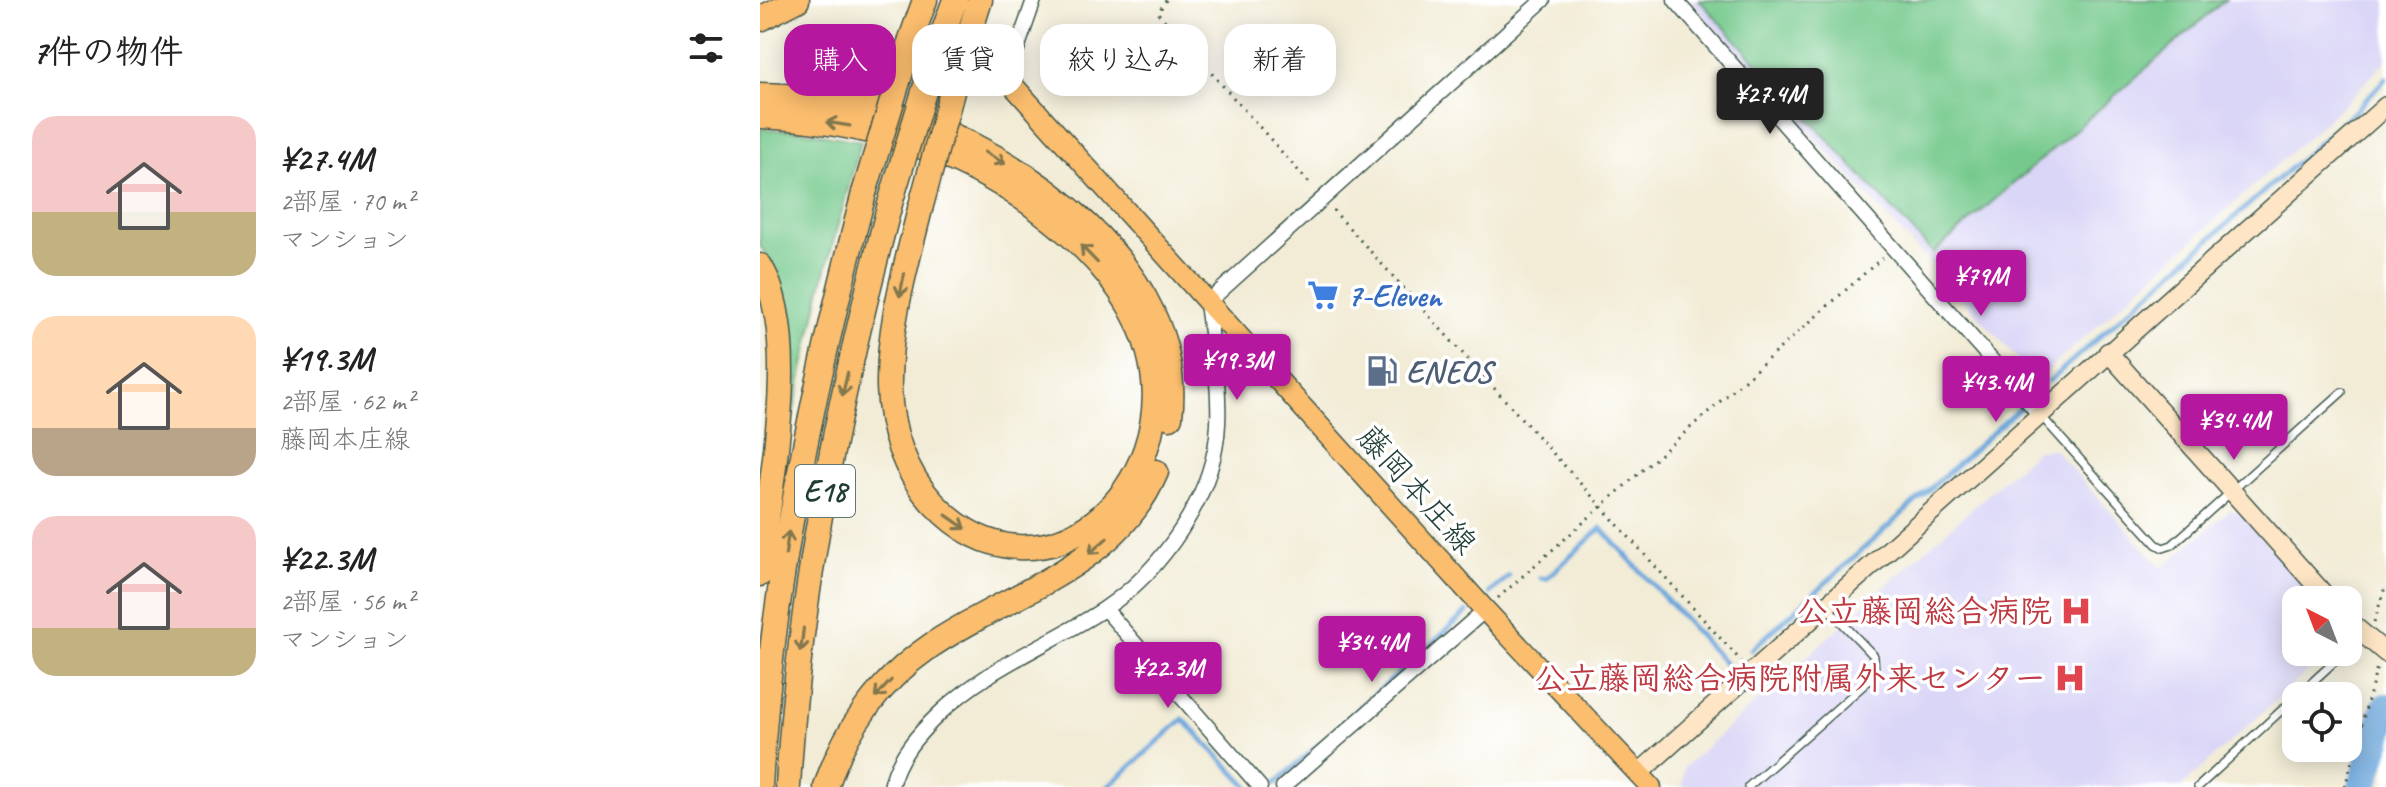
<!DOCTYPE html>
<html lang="ja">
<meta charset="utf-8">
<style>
:root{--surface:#fff;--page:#f6f6f6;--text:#222;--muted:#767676;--accent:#b5179e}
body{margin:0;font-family:Caveat,"Klee One",sans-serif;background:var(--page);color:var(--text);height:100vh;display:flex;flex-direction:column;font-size:30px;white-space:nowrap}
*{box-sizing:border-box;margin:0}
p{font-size:26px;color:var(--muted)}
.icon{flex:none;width:44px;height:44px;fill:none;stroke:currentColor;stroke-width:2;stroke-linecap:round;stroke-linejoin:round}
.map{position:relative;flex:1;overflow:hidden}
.drawer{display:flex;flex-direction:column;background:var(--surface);width:760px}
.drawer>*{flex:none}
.top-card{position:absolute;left:24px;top:24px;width:760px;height:72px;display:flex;gap:16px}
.needle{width:52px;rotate:318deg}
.tools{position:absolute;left:1522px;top:586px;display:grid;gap:16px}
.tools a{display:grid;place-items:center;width:80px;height:80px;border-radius:16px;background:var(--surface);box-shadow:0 4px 20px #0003;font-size:40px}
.price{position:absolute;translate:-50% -68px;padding:0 18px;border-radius:8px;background:var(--accent);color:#fff;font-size:26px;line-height:52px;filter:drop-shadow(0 2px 4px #0008)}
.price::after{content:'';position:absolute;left:50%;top:48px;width:24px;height:18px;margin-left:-12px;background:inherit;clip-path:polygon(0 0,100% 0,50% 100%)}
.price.selected{background:#222;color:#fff}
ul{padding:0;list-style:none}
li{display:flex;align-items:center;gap:24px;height:200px;padding:0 32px}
li span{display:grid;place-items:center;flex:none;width:224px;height:160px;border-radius:24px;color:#555}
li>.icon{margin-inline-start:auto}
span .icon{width:96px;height:96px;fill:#fffc;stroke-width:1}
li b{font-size:34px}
h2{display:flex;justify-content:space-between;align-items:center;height:96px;padding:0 32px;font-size:34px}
.pill{padding:0 28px;border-radius:24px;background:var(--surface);box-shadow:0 4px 20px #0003;font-size:28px;line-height:72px}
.pill.selected{background:var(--accent);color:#fff}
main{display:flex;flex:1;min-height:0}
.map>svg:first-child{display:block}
.built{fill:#dad6f7}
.green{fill:#75c98c;stroke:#4a8360;stroke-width:2}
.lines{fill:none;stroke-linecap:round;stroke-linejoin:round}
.stream{stroke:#6aa6db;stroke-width:5}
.river{stroke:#6aa6db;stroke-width:30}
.lane-casing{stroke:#3f574c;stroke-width:10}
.street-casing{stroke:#3f574c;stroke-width:17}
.secondary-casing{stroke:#3f574c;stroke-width:21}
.primary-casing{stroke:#3f574c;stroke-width:23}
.highway-casing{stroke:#3f574c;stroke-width:27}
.path{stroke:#3f574c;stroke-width:3;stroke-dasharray:2 6;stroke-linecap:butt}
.lane{stroke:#fff;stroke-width:7}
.street{stroke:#fff;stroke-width:14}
.secondary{stroke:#fde5c5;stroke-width:18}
.primary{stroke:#fbbd6e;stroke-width:20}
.highway{stroke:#fbbd6e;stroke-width:24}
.highway-bridge-casing{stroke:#3f574c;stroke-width:27;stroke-linecap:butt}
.highway-bridge{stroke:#fbbd6e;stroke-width:24}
.oneway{stroke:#82774e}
.labels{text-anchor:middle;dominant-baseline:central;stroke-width:7;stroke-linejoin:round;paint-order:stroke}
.shield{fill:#fff;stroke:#627771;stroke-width:2}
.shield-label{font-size:30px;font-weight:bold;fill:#1f3d34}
.shop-label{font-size:32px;font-weight:bold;fill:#366cbe;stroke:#fff;text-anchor:start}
.service-label{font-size:32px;font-weight:bold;fill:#4e5e75;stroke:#fff;text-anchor:start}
.street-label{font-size:32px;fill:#1f3d34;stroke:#fff}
.health-label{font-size:32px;font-weight:bold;fill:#be3a42;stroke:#fff;text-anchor:end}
</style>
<main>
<section class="drawer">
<h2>7件の物件<svg class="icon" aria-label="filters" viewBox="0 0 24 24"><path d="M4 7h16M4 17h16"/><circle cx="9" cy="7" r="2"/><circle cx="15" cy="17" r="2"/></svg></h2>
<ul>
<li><span style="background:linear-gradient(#f6c9c9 60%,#c2b280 0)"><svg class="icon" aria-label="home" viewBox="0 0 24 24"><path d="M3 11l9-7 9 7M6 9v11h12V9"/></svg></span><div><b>¥27.4M</b><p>2部屋 · 70 m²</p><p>マンション</p></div></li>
<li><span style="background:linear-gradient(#ffd9b3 70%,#b9a48a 0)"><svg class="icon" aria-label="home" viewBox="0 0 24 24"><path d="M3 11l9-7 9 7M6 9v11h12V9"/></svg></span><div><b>¥19.3M</b><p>2部屋 · 62 m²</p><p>藤岡本庄線</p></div></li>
<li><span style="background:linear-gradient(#f6c9c9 70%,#c2b280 0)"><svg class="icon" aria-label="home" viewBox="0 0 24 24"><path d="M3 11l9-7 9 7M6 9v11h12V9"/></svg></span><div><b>¥22.3M</b><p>2部屋 · 56 m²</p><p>マンション</p></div></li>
</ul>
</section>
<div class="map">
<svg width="1626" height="787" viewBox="0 0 1626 787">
<rect width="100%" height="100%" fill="#fff"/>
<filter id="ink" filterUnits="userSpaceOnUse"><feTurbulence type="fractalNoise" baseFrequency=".0125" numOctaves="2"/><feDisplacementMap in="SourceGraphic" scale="16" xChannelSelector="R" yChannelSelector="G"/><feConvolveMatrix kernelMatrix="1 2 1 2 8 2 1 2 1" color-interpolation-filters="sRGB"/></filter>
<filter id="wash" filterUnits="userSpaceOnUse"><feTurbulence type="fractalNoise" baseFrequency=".006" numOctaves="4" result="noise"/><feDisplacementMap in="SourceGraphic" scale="32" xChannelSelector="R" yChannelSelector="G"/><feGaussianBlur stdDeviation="1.8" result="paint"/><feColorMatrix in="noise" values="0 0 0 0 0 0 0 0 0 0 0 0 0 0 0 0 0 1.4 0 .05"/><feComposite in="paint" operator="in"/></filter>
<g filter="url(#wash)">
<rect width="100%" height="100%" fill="#f2ecd6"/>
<!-- built -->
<path class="built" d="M 929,0 L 1626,0 L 1626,60 L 1590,99 L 1277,380 Z
M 1294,449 L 1402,568 L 1470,510 L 1479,513 L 1558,600 L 1536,600 L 1536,652 L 1569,652 L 1421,787 L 922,787 L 924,767 L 1277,450 Z"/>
<!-- green -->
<path class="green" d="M 939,0 L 1465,0 L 1173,253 Z
M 0,129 L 43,131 L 101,141 L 62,283 L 25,453 L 31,395 L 31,324 L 12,263 L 0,246 Z"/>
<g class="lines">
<!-- stream -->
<path class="stream" d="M 1289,381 L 1595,111 L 1626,78
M 781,578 L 786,579 L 841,528 L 970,669
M 730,593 L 749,576
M 991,650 L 1263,405
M 516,783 L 707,612
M 348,787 L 423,719 L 488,787"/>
<!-- river -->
<path class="river" d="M 1603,787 L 1626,708"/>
</g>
</g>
<g filter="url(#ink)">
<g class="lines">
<defs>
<path id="lane" d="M 1282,417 L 1396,544 L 1403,548 L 1412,545 L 1582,392
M 1588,649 L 1602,636
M 1537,696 L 1585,652
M 988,787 L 1115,675 L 1114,656 L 1067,607
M 1438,787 L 1536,697"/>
<path id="street" d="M 915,0 L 1279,414
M 239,69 L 257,49 L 274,0
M 345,609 L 500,787
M 131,787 C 137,757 159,733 180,713 C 228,667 289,645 344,609 C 402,571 455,495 458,424 C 460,383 452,344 447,303 L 783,0
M 523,787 L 725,610"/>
<path id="secondary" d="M 1348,352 L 1569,600
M 1588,621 L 1626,653
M 879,773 L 1626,106"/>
<path id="primary" d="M 222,51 L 725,610 L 891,787"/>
<path id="highway" d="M 0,19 L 37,0
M 151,39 L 165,0
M 177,49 L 195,0
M 198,70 L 220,0
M 0,95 C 46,96 93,101 138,115 C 262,153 428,270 410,417
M 0,116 C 115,121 222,157 309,234 C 345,266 377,306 389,353 C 425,487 281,618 173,503 C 144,472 130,429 129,387 C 128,326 146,267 160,209
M 0,266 C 43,338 8,491 0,574
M 0,787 C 11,585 53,388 104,193
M 28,787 C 39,588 80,392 131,200
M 66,787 C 84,730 120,681 169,647 C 247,593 356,568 396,472"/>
</defs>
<!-- lane casing -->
<use href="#lane" class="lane-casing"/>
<!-- street casing -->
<use href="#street" class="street-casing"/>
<!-- secondary casing -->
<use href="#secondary" class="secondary-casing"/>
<!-- primary casing -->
<use href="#primary" class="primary-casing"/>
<!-- highway casing -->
<use href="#highway" class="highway-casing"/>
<!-- path -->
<path class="path" d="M 406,0 L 398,13 L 552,186
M 573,210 L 981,661
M 738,598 L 1122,258
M 1614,622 L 1626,584
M 1585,787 L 1617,667"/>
<!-- lane -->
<use href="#lane" class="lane"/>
<!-- street -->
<use href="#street" class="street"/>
<!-- secondary -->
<use href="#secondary" class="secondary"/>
<!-- primary -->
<use href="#primary" class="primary"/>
<!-- highway -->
<use href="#highway" class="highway"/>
<defs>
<path id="highway-bridge" d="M 104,193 L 151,39
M 131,200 L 177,49
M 160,209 L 198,70"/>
</defs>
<!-- highway-bridge casing -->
<use href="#highway-bridge" class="highway-bridge-casing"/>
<!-- highway-bridge -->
<use href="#highway-bridge" class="highway-bridge"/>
</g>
<!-- one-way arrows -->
<defs><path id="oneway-shaft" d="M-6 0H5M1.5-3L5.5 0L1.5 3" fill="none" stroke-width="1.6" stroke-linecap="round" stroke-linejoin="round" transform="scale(2)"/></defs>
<g class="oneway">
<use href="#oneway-shaft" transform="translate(78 124) rotate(-171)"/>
<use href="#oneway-shaft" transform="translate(235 158) rotate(30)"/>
<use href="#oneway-shaft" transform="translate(329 254) rotate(-134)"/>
<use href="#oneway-shaft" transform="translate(142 285) rotate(102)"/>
<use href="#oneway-shaft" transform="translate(85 384) rotate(103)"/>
<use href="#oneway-shaft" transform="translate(196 522) rotate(35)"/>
<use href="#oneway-shaft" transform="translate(27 543) rotate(-82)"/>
<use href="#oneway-shaft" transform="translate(338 546) rotate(139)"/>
<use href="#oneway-shaft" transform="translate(42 640) rotate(97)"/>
<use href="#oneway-shaft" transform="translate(123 689) rotate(133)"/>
</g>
</g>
<!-- icons -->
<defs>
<symbol id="supermarket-bare" viewBox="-9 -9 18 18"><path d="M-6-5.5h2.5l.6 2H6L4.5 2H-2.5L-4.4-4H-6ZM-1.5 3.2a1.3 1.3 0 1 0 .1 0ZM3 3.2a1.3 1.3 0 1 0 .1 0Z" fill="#3f7fe0" stroke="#fff" stroke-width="2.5" paint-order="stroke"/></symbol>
<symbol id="fuel-bare" viewBox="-9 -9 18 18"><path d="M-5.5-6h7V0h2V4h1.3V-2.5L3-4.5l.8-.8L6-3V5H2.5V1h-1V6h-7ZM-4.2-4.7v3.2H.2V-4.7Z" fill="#5c6f8a" stroke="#fff" stroke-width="2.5" paint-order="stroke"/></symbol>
<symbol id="hospital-bare" viewBox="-9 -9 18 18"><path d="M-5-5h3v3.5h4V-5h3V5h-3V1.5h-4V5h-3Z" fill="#e0444e" stroke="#fff" stroke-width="2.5" paint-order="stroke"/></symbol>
</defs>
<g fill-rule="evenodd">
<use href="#supermarket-bare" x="541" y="273" width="44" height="44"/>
<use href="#fuel-bare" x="600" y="349" width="44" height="44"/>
<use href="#hospital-bare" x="1294" y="589" width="44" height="44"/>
<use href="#hospital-bare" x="1288" y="656" width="44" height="44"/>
</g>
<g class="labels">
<!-- shield labels -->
<rect class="shield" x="35" y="465" width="60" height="52" rx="6"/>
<g class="shield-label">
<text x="65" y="491">E18</text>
</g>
<!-- shop labels -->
<g class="shop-label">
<text x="587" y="295">7-Eleven</text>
</g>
<!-- service labels -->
<g class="service-label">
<text x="646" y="371">ENEOS</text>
</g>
<!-- street labels -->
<g class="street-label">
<text transform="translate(657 490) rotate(48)">藤岡本庄線</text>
</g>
<!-- health labels -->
<g class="health-label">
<text x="1292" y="611">公立藤岡総合病院</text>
<text x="1286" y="678">公立藤岡総合病院附属外来センター</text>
</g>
</g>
</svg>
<div class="tools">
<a><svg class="needle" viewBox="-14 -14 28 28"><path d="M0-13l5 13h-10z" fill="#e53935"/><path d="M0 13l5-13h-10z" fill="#767676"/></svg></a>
<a><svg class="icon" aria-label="locate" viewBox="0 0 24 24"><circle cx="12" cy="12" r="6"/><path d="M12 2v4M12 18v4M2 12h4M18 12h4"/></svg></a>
</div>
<b class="price selected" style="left:1010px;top:136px">¥27.4M</b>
<b class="price" style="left:1221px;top:318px">¥79M</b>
<b class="price" style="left:477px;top:402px">¥19.3M</b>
<b class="price" style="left:1236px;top:424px">¥43.4M</b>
<b class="price" style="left:1474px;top:462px">¥34.4M</b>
<b class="price" style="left:612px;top:684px">¥34.4M</b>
<b class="price" style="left:408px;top:710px">¥22.3M</b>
<div class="top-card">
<a class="pill selected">購入</a>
<a class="pill">賃貸</a>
<a class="pill">絞り込み</a>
<a class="pill">新着</a>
</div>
</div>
</main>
